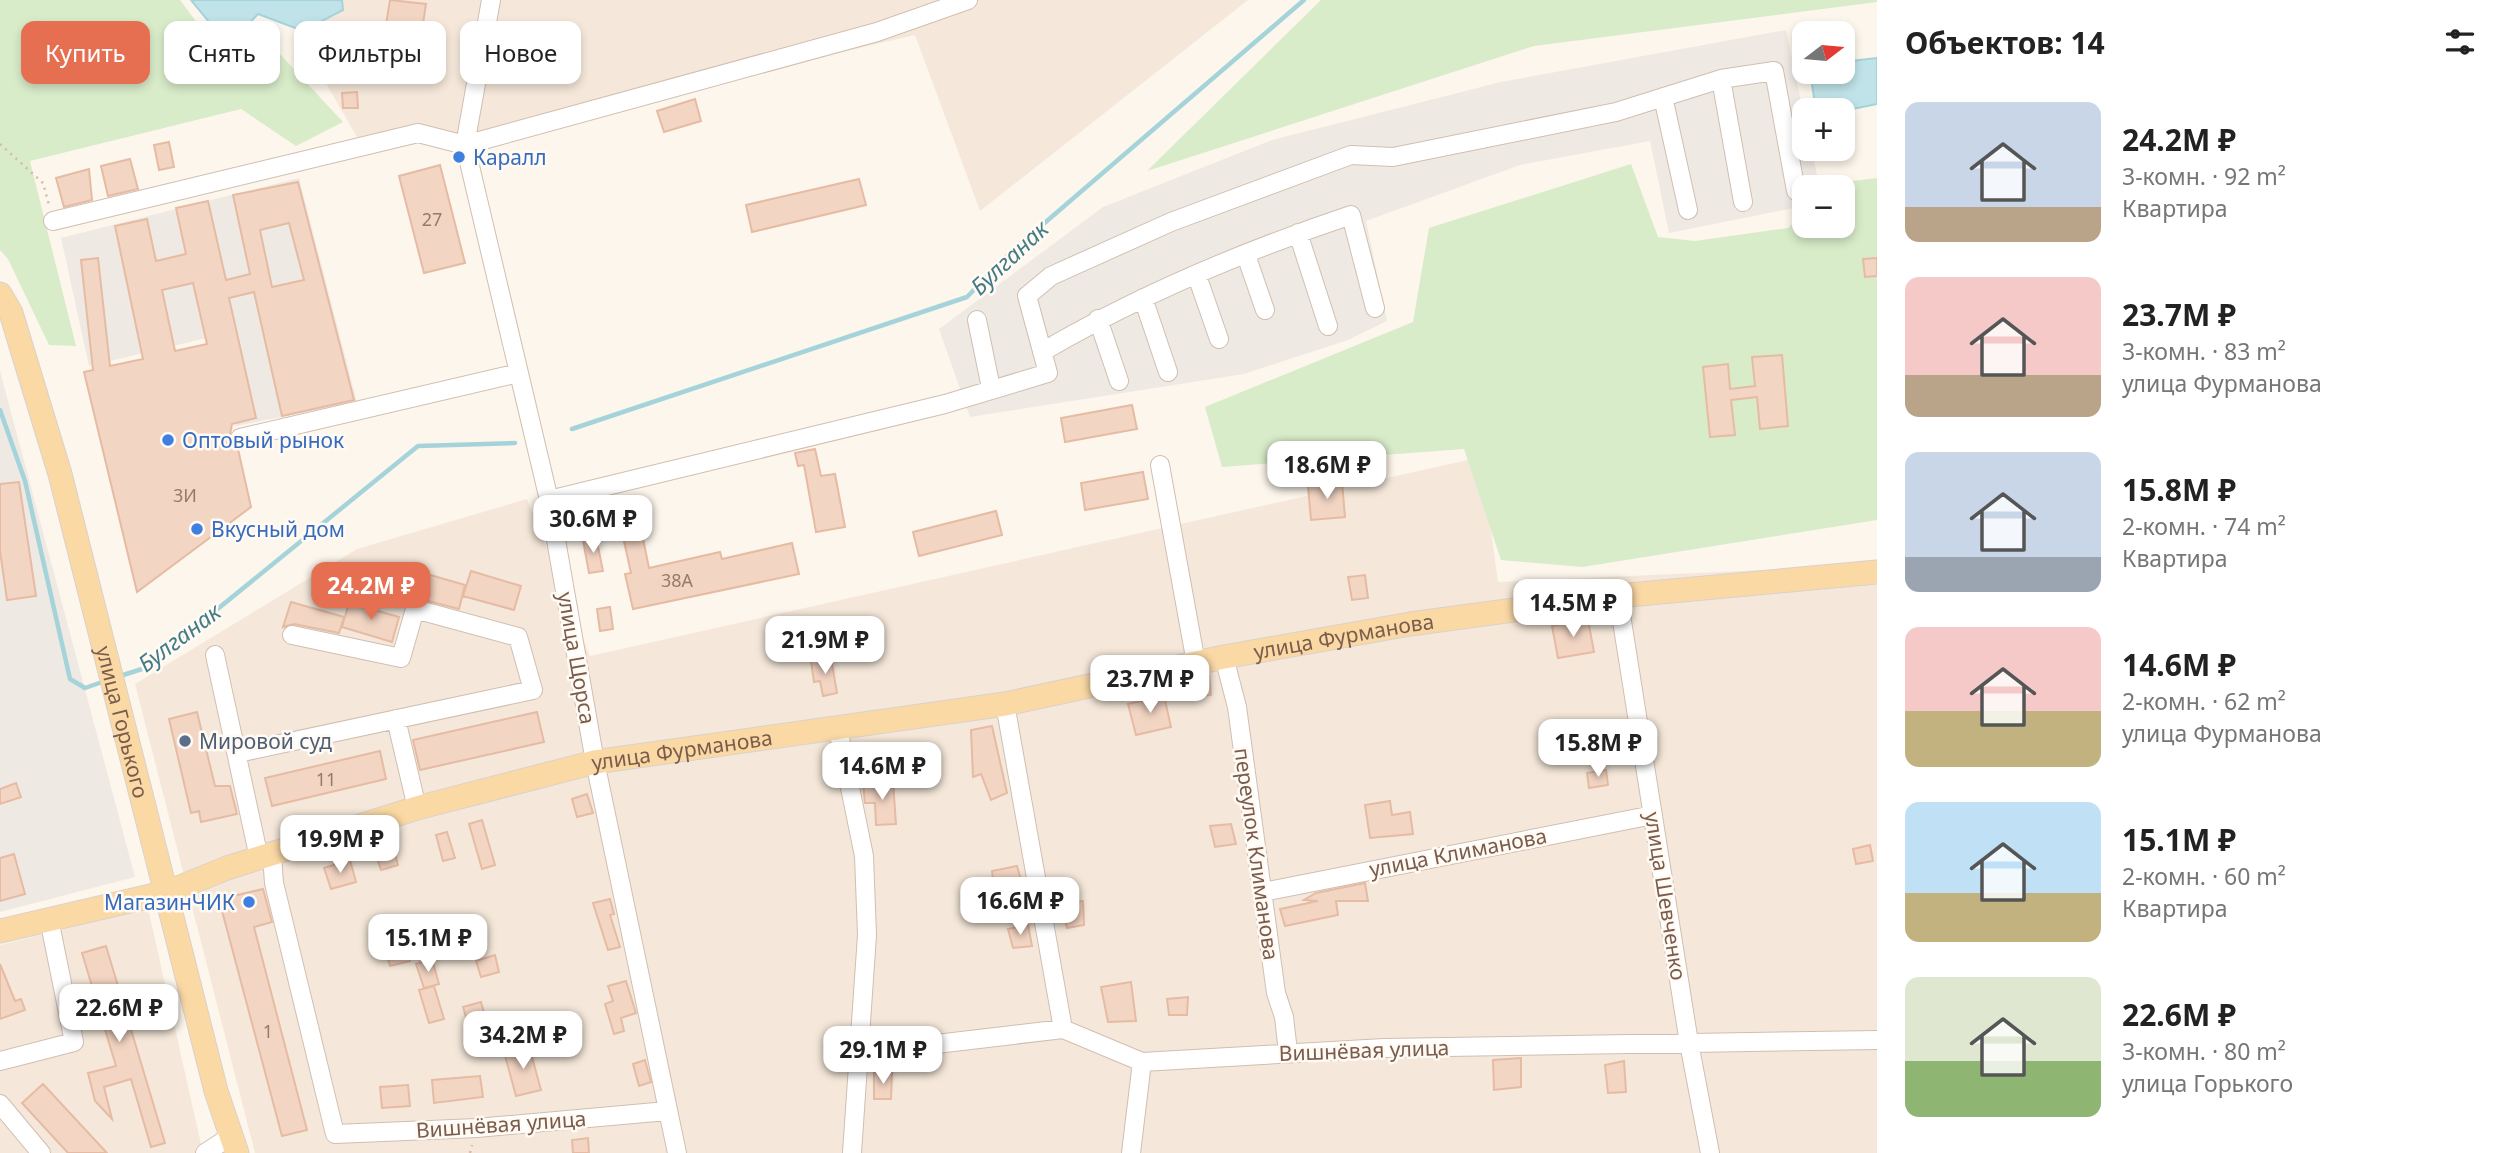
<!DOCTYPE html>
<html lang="ru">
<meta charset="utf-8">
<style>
:root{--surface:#fff;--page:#f2f2f2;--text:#222;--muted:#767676;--accent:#e76f51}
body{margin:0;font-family:"Noto Sans",sans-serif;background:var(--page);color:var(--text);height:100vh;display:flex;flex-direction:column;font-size:26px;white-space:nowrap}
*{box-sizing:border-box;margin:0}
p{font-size:23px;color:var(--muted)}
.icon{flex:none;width:38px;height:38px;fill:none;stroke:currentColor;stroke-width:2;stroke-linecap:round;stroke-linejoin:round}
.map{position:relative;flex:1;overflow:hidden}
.side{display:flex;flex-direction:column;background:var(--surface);width:630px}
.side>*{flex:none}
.guide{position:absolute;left:21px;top:21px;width:665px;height:63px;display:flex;gap:14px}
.needle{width:46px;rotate:74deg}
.fabs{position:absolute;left:1792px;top:21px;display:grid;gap:14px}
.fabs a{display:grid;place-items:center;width:63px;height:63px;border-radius:14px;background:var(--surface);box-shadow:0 4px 10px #0003;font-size:35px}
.price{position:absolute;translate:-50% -60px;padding:0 16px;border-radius:14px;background:#fff;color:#222;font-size:23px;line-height:46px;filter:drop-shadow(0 2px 4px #0008)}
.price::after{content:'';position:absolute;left:50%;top:42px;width:21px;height:16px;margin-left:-10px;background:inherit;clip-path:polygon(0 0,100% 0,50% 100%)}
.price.current{background:var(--accent);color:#fff}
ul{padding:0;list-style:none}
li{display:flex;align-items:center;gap:21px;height:175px;padding:0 28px}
li span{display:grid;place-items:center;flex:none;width:196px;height:140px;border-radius:14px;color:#555}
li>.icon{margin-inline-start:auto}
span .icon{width:84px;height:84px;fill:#fffc;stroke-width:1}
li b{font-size:30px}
h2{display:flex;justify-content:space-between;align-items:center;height:84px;padding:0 28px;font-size:30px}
.chip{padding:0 24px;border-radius:14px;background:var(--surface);box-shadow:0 4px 10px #0003;font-size:24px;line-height:63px}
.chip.current{background:var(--accent);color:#fff}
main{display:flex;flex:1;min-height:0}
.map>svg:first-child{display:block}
.residential{fill:#f5e8da}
.industrial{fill:#efe9e4}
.green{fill:#d8ecc9}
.water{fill:#bfe3e8;stroke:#a5d3da;stroke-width:2}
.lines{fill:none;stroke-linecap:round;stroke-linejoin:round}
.stream{stroke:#a5d3da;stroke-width:4.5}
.building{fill:#f3d5c3;stroke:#e6bba3;stroke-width:2;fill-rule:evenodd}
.minor-casing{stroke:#d1beb0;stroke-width:20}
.major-casing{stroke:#dad1cd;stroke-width:25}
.path{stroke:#d9b8a5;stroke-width:2.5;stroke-dasharray:2 5;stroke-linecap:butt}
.minor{stroke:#fff;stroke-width:18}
.major{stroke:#fbd9a5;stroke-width:23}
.shop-dot{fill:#3f7fe0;stroke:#fffaf3;stroke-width:2.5}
.service-dot{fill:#5c6f8a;stroke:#fffaf3;stroke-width:2.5}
.labels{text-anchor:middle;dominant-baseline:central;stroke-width:5;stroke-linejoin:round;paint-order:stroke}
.number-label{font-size:18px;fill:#987a6a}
.shop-label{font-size:21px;fill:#366cbe;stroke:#fffaf3;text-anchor:start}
.street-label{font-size:21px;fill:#7a5c4d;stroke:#fffaf3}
.service-label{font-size:21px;fill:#4e5e75;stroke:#fffaf3;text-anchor:start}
.water-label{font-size:23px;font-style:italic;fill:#437c86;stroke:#fffaf3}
</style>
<main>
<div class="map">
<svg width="1877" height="1153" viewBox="0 0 1877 1153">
<rect width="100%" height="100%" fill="#fdf6ec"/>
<!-- residential -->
<path class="residential" d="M 278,0 L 1248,0 L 980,211 L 915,35 L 491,135 L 361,144 Z
M 1481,457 L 1498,582 L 1877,565 L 1877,1153 L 255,1153 L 135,684 L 357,549 L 527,499 L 590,656 Z
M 148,908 L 203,1153 L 0,1153 L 0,945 Z"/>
<!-- industrial -->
<path class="industrial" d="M 1786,30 L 1804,116 L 1804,149 L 1811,149 L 1820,187 L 1804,187 L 1804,206 L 1669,233 L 1650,141 L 1520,165 L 1366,221 L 1387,321 L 1348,340 L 1244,374 L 970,417 L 939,329 L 1103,207 L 1272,140 L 1501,82 Z
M 299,178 L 357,402 L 236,426 L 215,336 L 89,366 L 61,238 Z
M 0,371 L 135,877 L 0,912 Z"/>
<!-- green -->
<path class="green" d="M 0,0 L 180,0 L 213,44 L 264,37 L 343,122 L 296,146 L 241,109 L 30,161 L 76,346 L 49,345 L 8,259 L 0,250 Z
M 1321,0 L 1877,0 L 1877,2 L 1534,46 L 1147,171 Z
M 1631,164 L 1658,237 L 1695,241 L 1788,228 L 1804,213 L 1804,226 L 1843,226 L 1843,187 L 1833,187 L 1837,183 L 1877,178 L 1877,520 L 1582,567 L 1501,560 L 1464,449 L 1222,467 L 1205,407 L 1413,322 L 1429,228 Z"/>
<!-- water -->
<path class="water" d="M 191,0 L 342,0 L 343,10 L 303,31 L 258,14 L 239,34 L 218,33 Z
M 1877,58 L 1877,104 L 1843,111 L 1816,110 L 1810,72 L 1843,72 L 1843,62 Z"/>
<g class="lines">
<!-- stream -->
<path class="stream" d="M 0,410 L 25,481 L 70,679 L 85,688 L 105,681
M 572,429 L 967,297 L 1012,251 L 1304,0
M 117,677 L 145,668 L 418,446 L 515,443"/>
</g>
<!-- building -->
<path class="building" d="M 390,0 L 426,4 L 421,37 L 385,31 Z
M 357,92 L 358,108 L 343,108 L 342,93 Z
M 695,99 L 701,121 L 664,132 L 657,111 Z
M 169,142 L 174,167 L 159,170 L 154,145 Z
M 130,159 L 138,189 L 108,196 L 101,166 Z
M 440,165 L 465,263 L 424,273 L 399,176 Z
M 89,169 L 92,200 L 64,207 L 56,178 Z
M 859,179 L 866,205 L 752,232 L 746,205 Z
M 298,182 L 354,400 L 282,416 L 254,292 L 229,298 L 256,418 L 232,424 L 229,440 L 238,449 L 251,507 L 137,592 L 84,372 L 93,370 L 81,260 L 98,258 L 110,366 L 143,359 L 115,226 L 147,219 L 156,261 L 186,254 L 176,208 L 208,201 L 226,280 L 250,274 L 233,195 ZM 289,223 L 304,280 L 272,287 L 260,230 ZM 193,283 L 207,344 L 175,351 L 162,290 Z
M 1877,258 L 1877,276 L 1865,277 L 1863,259 Z
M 1782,355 L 1788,426 L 1760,429 L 1757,397 L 1731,400 L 1735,435 L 1710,437 L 1703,367 L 1728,364 L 1730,389 L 1755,386 L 1752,357 Z
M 1132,405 L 1137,429 L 1065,442 L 1061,418 Z
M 815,449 L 821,476 L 835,474 L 845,527 L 816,532 L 804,465 L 798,466 L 795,453 Z
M 1143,472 L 1148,499 L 1085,510 L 1081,483 Z
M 19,482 L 36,596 L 7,600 L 0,551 L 0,484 Z
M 1342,482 L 1345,517 L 1311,520 L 1308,486 Z
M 996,511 L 1002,535 L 919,556 L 913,532 Z
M 639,519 L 649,568 L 720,552 L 722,559 L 792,543 L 799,574 L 633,609 L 625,574 L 631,573 L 620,523 Z
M 596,537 L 603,571 L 589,573 L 583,540 Z
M 413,570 L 465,585 L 459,609 L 405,595 Z
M 471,571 L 521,586 L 514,610 L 463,596 Z
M 1365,575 L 1368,598 L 1352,600 L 1348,577 Z
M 291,602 L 344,617 L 339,633 L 294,624 L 283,627 Z
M 349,603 L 399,617 L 392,642 L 342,627 Z
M 610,607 L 613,629 L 600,631 L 597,609 Z
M 1588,620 L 1594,652 L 1558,658 L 1552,626 Z
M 831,658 L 837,693 L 823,696 L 820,681 L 814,682 L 811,661 Z
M 1209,675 L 1211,695 L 1188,698 L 1186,679 Z
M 1164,696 L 1171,727 L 1136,735 L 1128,704 Z
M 197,712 L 215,786 L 230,786 L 237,814 L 201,822 L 199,811 L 191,813 L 169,719 Z
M 537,712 L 544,742 L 420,770 L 413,740 Z
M 992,726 L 1007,793 L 991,800 L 981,774 L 973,777 L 971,730 Z
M 380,751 L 386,779 L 272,806 L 265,778 Z
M 1606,770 L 1608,785 L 1589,788 L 1587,773 Z
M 893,782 L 896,824 L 876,825 L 875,803 L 865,803 L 863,784 Z
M 16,783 L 21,797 L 0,804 L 0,789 Z
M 587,794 L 593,813 L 577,817 L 572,799 Z
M 1390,801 L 1392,815 L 1410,812 L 1413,834 L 1370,838 L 1365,805 Z
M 482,820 L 495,865 L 482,869 L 469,824 Z
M 1231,824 L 1236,844 L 1215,847 L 1210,826 Z
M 447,832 L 455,858 L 443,861 L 436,835 Z
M 1870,845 L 1873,861 L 1856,864 L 1853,849 Z
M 394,850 L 398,865 L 381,870 L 376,855 Z
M 14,854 L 25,894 L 0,901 L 0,858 Z
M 350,860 L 356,882 L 331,889 L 324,868 Z
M 1017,866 L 1021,880 L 994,887 L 992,871 Z
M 1365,883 L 1368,901 L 1336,901 L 1338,915 L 1285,926 L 1280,909 L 1318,901 L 1304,900 L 1316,893 Z
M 263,889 L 272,922 L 254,927 L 307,1130 L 282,1136 L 221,907 L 229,897 Z
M 610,899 L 614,914 L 610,915 L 620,947 L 608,950 L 593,903 Z
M 1083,901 L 1084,925 L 1067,928 L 1061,905 Z
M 1028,925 L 1032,946 L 1013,948 L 1008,929 Z
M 405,945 L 410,961 L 390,966 L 386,951 Z
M 106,946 L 165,1143 L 151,1147 L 131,1079 L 104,1087 L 112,1119 L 95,1101 L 88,1073 L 116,1066 L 82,953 Z
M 495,955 L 499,972 L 481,977 L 476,961 Z
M 432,959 L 439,984 L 424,988 L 416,964 Z
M 0,964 L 15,1001 L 21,999 L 25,1010 L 0,1019 Z
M 626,981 L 636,1013 L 621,1018 L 624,1031 L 614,1034 L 605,1004 L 613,1001 L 608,986 Z
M 1131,982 L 1136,1021 L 1108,1022 L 1101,987 Z
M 434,986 L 444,1019 L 429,1023 L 419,990 Z
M 1188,997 L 1187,1015 L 1169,1015 L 1167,999 Z
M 481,1002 L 491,1036 L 473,1041 L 463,1007 Z
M 529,1046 L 541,1090 L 516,1096 L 504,1052 Z
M 1521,1058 L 1521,1087 L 1494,1090 L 1493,1060 Z
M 645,1060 L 651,1082 L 639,1086 L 633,1064 Z
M 1624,1061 L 1626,1092 L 1608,1093 L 1605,1065 Z
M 874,1073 L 892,1073 L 891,1099 L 874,1099 Z
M 480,1076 L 483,1097 L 434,1103 L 432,1080 Z
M 43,1084 L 107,1153 L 68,1153 L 22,1103 Z
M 408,1085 L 410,1106 L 382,1108 L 380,1087 Z
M 588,1138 L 589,1153 L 573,1153 L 572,1140 Z"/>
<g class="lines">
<defs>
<path id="minor" d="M 491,0 L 465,145 L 549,500 L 595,762 L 677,1153
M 1721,79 L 1743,202
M 1663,97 L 1688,210
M 53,221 L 418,133 L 465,145 L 877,32 L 968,0
M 1298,233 L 1328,326
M 1246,255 L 1265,310
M 1197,276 L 1219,339
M 1143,298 L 1168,372
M 1098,319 L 1119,381
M 977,320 L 991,388
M 1042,352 C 1139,295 1244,251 1351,215 L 1375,308
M 240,438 L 519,373
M 1160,465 L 1196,663
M 549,500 L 945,404 L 1048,373 L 1027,296 L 1051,276 L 1171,222 L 1351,155 L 1393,157 L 1616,112 L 1721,79 L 1774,71 L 1796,191
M 1618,596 L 1689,1043 L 1710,1153
M 215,655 L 259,858
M 1224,657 L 1237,707 L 1276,993 L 1284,1017 L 1288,1052
M 1005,704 L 1063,1029
M 396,719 L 417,808
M 838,729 L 864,856 L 867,935 L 852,1153
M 238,753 L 533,690 L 518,637 L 415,609 L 401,658 L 292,635
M 272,855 L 274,883 L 335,1134 L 477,1128 L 667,1111
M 1263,892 L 1653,815
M 860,1053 L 1063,1029 L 1142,1062 L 1384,1048 L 1877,1040
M 0,1061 L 74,1042 L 49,919
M 0,1104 L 41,1153
M 205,1153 L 231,1136
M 1131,1153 L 1142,1062"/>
<g id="major">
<path id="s1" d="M 0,294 L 11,313 L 60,474 L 216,1091 L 237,1153"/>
<path id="s2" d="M 0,931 L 168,892 L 227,868 L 417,808 L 595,762 L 1005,704 L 1224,657 L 1410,624 L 1618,596 L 1877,572"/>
</g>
</defs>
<!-- minor casing -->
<use href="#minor" class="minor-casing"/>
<!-- major casing -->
<use href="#major" class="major-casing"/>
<!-- path -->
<path class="path" d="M 0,144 L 43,183 L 49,205
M 470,1153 L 472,1145"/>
<!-- minor -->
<use href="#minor" class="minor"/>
<!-- major -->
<use href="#major" class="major"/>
</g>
<!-- markers -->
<g class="shop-dot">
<circle cx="459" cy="157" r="7"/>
<circle cx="168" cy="440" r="7"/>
<circle cx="197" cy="529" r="7"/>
<circle cx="249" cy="902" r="7"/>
</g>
<circle class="service-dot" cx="185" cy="741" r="7"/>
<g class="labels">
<!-- number labels -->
<g class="number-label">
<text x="432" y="219">27</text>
<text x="185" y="495">3И</text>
<text x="677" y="580">38А</text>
<text x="326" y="779">11</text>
<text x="268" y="1031">1</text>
</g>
<!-- shop labels -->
<g class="shop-label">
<text x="473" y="157">Каралл</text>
<text x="182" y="440">Оптовый рынок</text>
<text x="211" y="529">Вкусный дом</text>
<text x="235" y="902" text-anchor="end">МагазинЧИК</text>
</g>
<!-- street labels -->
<g class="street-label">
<text stroke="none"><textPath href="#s2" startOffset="1379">улица Фурманова</textPath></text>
<text transform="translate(577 658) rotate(80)">улица Щорса</text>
<text stroke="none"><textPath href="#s1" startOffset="446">улица Горького</textPath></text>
<text stroke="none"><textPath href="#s2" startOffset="707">улица Фурманова</textPath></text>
<text transform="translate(1458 852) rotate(-11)">улица Климанова</text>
<text transform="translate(1257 854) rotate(82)">переулок Климанова</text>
<text transform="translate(1666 896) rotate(81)">улица Шевченко</text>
<text transform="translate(1364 1050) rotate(-2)">Вишнёвая улица</text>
<text transform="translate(501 1124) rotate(-4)">Вишнёвая улица</text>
</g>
<!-- service labels -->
<g class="service-label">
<text x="199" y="741">Мировой суд</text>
</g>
<!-- water labels -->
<g class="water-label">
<text transform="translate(1009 257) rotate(-43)">Булганак</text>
<text transform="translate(179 637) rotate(-37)">Булганак</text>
</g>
</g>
</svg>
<div class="fabs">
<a><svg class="needle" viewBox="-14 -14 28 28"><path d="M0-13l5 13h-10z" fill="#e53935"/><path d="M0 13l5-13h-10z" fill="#767676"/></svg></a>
<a>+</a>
<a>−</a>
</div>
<b class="price" style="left:1327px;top:501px">18.6M ₽</b>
<b class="price" style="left:593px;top:555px">30.6M ₽</b>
<b class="price current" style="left:371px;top:622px">24.2M ₽</b>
<b class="price" style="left:1573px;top:639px">14.5M ₽</b>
<b class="price" style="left:825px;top:676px">21.9M ₽</b>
<b class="price" style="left:1150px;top:715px">23.7M ₽</b>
<b class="price" style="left:1598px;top:779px">15.8M ₽</b>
<b class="price" style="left:882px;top:802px">14.6M ₽</b>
<b class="price" style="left:340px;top:875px">19.9M ₽</b>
<b class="price" style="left:1020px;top:937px">16.6M ₽</b>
<b class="price" style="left:428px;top:974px">15.1M ₽</b>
<b class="price" style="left:119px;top:1044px">22.6M ₽</b>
<b class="price" style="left:523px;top:1071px">34.2M ₽</b>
<b class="price" style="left:883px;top:1086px">29.1M ₽</b>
<div class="guide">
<a class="chip current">Купить</a>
<a class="chip">Снять</a>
<a class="chip">Фильтры</a>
<a class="chip">Новое</a>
</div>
</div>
<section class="side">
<h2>Объектов: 14<svg class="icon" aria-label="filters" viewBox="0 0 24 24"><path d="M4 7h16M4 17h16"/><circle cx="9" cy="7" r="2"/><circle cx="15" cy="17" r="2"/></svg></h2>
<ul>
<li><span style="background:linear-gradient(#c9d6e8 75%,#b9a48a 0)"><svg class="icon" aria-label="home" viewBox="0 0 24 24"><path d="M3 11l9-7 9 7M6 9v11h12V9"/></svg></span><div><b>24.2M ₽</b><p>3-комн. · 92 m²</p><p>Квартира</p></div></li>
<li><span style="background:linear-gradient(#f6c9c9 70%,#b9a48a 0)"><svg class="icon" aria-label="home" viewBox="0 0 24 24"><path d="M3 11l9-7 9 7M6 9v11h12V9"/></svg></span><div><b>23.7M ₽</b><p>3-комн. · 83 m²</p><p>улица Фурманова</p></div></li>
<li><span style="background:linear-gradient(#c9d6e8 75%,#9aa5b1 0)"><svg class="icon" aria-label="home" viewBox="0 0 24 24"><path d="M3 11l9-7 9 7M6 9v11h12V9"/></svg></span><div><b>15.8M ₽</b><p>2-комн. · 74 m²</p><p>Квартира</p></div></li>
<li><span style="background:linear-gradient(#f6c9c9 60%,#c2b280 0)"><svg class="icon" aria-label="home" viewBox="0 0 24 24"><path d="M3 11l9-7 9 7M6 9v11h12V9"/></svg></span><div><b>14.6M ₽</b><p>2-комн. · 62 m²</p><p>улица Фурманова</p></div></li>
<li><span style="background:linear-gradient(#bfe0f5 65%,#c2b280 0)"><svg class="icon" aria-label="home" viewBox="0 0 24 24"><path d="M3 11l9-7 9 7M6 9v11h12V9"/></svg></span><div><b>15.1M ₽</b><p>2-комн. · 60 m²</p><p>Квартира</p></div></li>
<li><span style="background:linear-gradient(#dfe7d0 60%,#8fb573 0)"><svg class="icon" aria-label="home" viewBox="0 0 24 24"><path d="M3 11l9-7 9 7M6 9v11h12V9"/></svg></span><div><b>22.6M ₽</b><p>3-комн. · 80 m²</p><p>улица Горького</p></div></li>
</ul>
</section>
</main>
